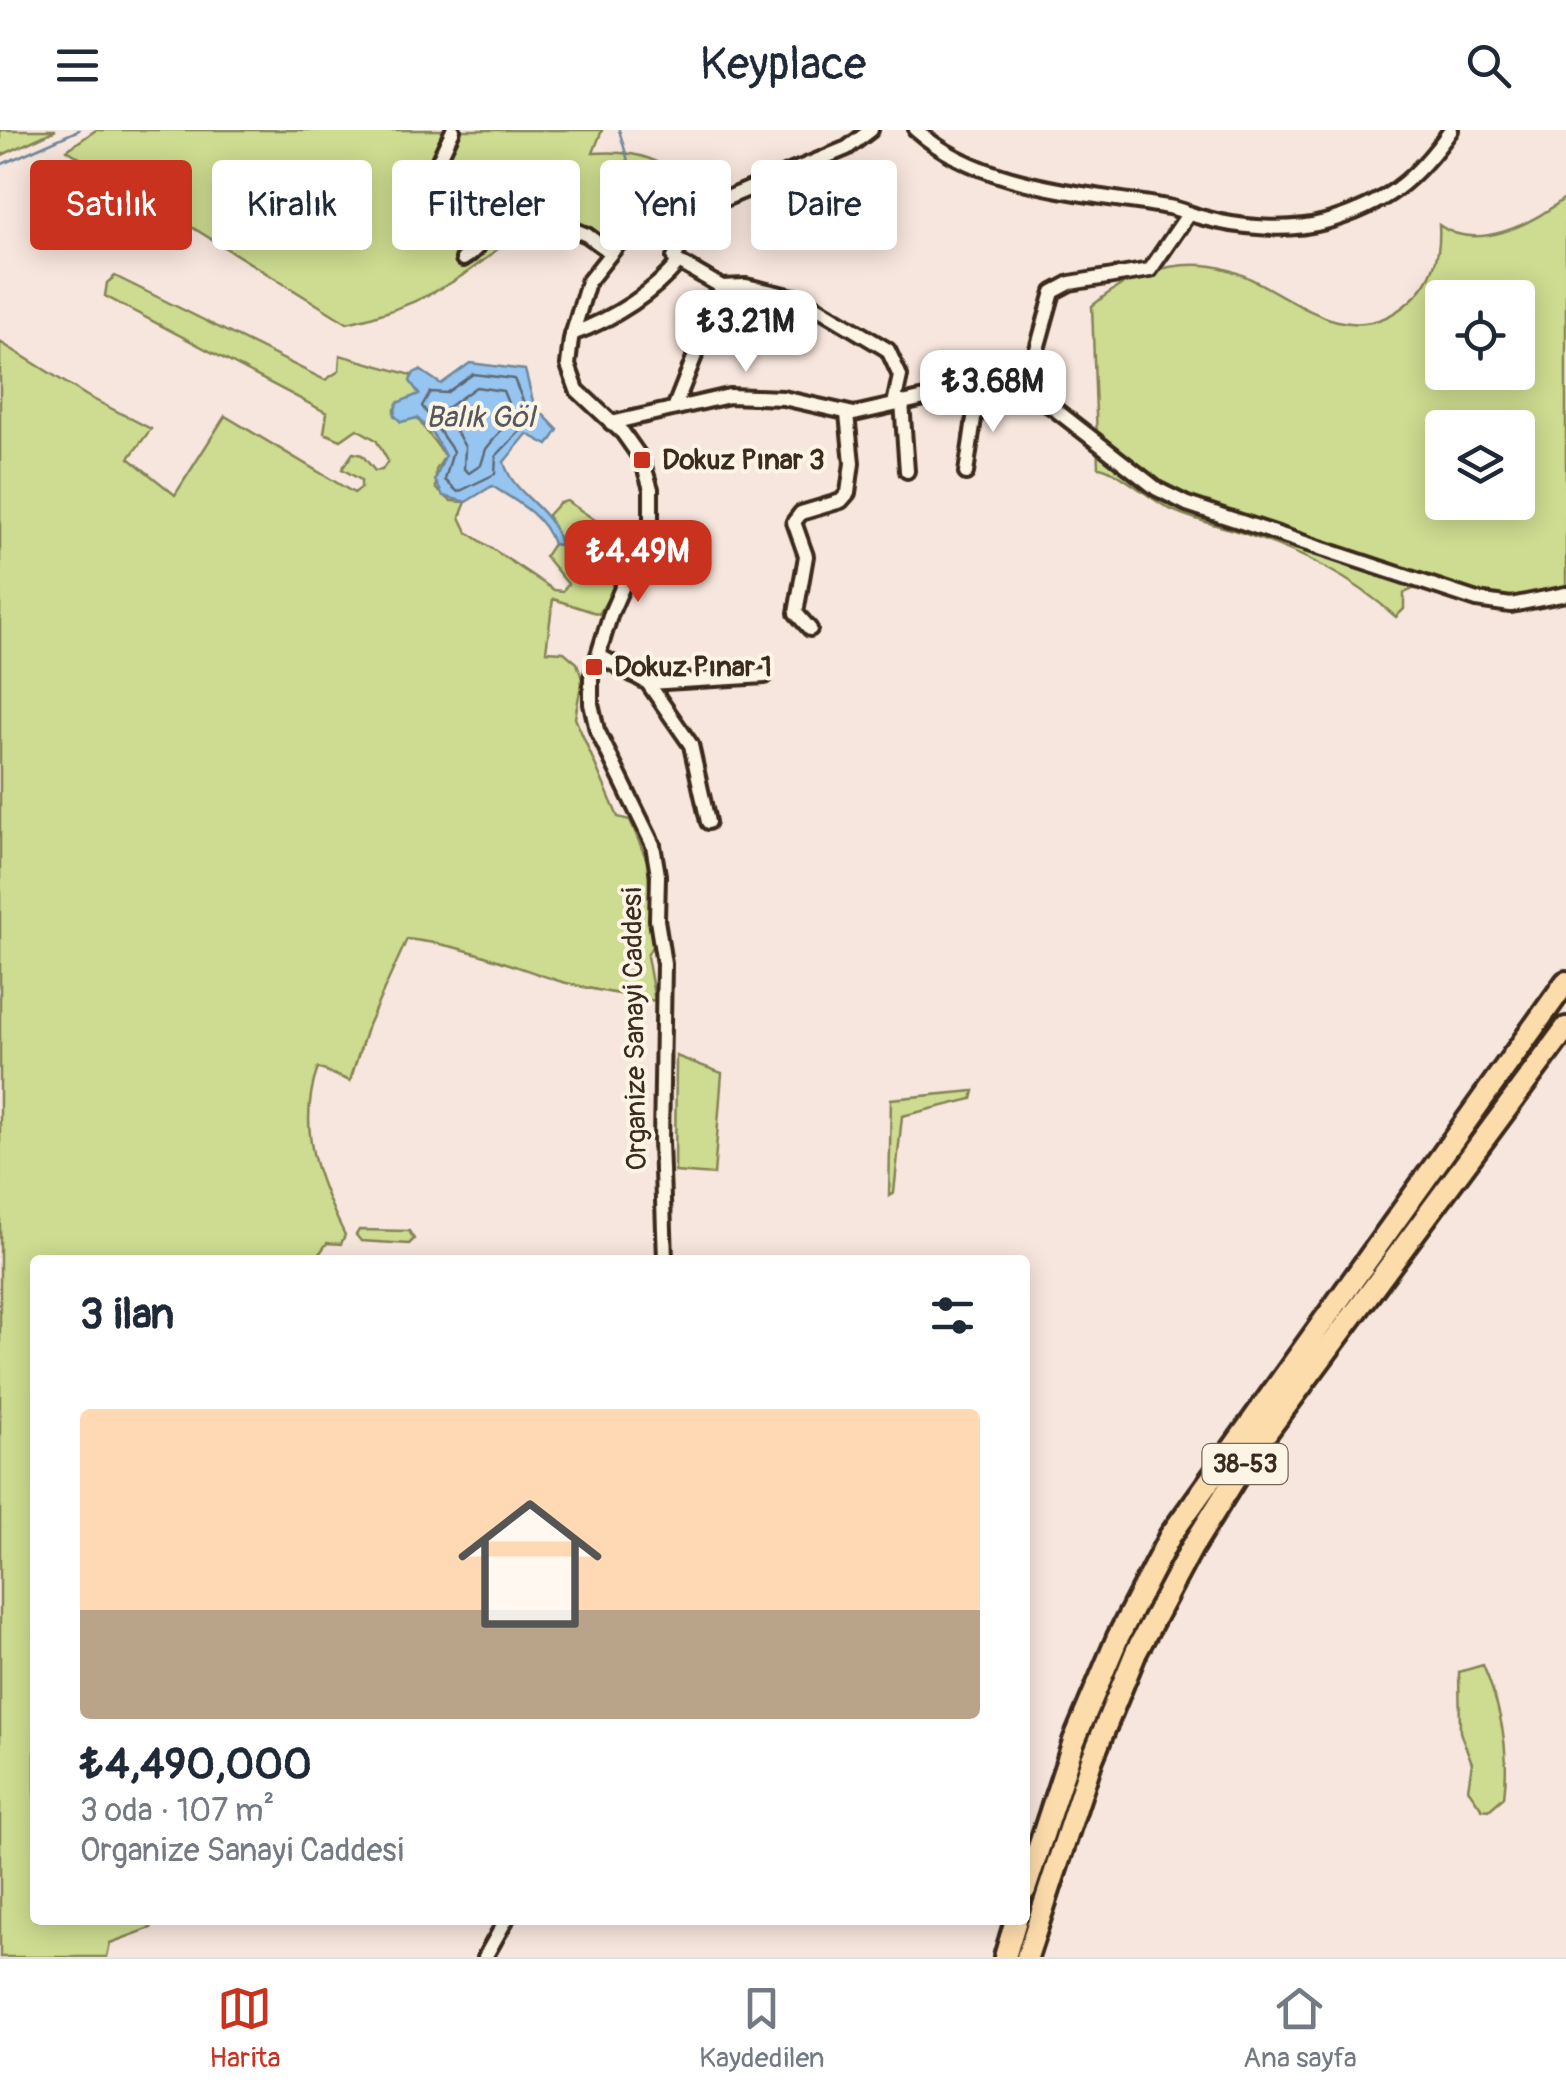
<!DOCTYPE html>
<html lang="tr">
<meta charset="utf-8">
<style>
:root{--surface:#fff;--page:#f2f2f3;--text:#1f2937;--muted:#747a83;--line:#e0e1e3;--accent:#c8321e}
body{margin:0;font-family:Pangolin,sans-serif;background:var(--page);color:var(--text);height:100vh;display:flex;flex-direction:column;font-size:38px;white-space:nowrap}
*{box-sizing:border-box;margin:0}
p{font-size:32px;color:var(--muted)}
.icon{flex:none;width:55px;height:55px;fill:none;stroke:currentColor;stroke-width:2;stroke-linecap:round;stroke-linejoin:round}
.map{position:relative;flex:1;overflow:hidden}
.side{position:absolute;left:30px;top:1125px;width:1000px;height:670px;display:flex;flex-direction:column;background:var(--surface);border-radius:10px;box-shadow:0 5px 25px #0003}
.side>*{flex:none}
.guide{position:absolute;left:30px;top:30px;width:1000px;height:90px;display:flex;gap:20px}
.fabs{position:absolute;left:1425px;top:150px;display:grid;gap:20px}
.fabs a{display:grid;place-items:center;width:110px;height:110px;border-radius:10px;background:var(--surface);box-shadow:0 5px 25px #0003;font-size:50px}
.price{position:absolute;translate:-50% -85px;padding:0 22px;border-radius:20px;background:#fff;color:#222;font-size:32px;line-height:65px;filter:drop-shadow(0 2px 5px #0008)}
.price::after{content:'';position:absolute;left:50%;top:60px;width:30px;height:22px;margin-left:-15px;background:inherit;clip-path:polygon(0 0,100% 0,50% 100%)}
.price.on{background:var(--accent);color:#fff}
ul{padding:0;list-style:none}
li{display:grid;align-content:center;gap:20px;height:530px;padding:0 50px}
li span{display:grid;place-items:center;height:310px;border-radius:10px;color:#555}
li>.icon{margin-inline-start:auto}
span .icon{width:180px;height:180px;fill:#fffc;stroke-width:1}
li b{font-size:42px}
h2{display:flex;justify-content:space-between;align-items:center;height:120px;padding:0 50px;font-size:42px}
.tag{padding:0 35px;border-radius:10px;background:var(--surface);box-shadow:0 5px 25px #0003;font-size:35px;line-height:90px}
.tag.on{background:var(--accent);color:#fff}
header{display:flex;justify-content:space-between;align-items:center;height:130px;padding:0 50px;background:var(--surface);font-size:45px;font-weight:600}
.menu{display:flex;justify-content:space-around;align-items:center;height:140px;border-top:2px solid var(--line);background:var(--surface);font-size:28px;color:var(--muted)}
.menu a{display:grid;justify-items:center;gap:5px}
.menu .on{color:var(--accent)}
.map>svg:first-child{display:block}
.green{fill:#cddc90;stroke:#848357;stroke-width:2.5;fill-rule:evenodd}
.water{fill:#95c5f0;stroke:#71879c;stroke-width:2.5}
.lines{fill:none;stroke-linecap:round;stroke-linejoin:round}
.shore{stroke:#5f6872;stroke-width:2.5}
.stream{stroke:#71879c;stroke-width:2.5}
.minor-casing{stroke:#3b2a1e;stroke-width:20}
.highway-casing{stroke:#3b2a1e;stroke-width:28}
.minor{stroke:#fcf5e5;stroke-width:12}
.highway{stroke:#fddcac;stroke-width:20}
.poi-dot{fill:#c8321e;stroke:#fcf5e5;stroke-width:4}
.labels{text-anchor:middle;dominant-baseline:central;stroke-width:8;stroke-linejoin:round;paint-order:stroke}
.shield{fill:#fcf5e5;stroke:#75675a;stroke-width:2.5}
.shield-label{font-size:25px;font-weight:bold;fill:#3b2a1e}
.poi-label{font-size:28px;font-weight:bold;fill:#3b2a1e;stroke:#fcf5e5;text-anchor:start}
.street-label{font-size:28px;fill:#3b2a1e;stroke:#fcf5e5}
.water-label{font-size:30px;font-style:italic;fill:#56585d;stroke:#fcf5e5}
</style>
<header><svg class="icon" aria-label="menu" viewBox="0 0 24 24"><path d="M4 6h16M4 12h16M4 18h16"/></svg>Keyplace<svg class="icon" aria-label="search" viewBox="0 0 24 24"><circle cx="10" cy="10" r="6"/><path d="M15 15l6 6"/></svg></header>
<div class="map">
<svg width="1566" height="1827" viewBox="0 0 1566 1827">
<rect width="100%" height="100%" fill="#f7e6dd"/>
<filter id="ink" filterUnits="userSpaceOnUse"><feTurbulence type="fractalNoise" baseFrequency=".01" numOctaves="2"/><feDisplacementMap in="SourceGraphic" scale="20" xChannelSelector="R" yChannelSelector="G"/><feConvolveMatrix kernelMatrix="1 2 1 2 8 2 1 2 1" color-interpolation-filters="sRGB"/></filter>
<g filter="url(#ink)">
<!-- green -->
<path class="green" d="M 0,0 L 56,0 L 0,26 Z
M 96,0 L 602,0 L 593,23 C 634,20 671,26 686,69 L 611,112 L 540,75 C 490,137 425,176 347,193 L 67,20 Z
M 1566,67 L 1566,472 C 1500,488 1477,479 1415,458 L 1404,463 L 1404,479 L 1396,487 C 1351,446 1300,422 1243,403 C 1219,395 1193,390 1170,379 C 1151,370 1114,337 1098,337 L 1092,176 C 1125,147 1167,130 1212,136 C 1280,146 1340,234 1410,171 C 1433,151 1441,124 1439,95 C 1477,123 1534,93 1566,67 ZM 1442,168 L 1518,168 L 1518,242 L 1442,242 ZM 1442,298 L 1518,298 L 1518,372 L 1442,372 Z
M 115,146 L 325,250 L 339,241 L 340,225 L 412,245 L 410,251 L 420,264 L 394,279 L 394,285 L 401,291 L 417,288 L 445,326 L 436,340 L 436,359 L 451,371 L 466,372 L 460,387 L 467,402 L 554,460 L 563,461 L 568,454 L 545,426 L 553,414 L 559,415 L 548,385 L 559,373 L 567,371 L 626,411 L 628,433 L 599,484 L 553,469 L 546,521 L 564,522 L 577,533 L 582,549 L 575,588 L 618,687 L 630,690 L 648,733 L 652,816 L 647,826 L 655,871 C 623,864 588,860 556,850 C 504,833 463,815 407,809 L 368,895 L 350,951 L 318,938 C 296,998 318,1051 345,1105 L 341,1114 L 327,1113 L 315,1130 L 35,1130 L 35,1790 L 155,1790 L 151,1798 L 110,1813 L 107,1827 L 0,1827 L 0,212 L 87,266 L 151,299 L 129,328 L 175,365 L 225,286 L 354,363 L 361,358 L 361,350 L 342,339 L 353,323 L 362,325 L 375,341 L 382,340 L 388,331 L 376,310 L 357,299 L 341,310 L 324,303 L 327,283 L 105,166 L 107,153 Z
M 676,926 L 722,943 L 714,1045 L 675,1042 Z
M 974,961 L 972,969 L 902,986 L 894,1063 L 889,1066 L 891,969 Z
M 359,1100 L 409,1101 L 414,1109 L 409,1114 L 361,1111 L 356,1105 Z
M 1483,1535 C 1501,1577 1510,1621 1504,1667 L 1489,1680 L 1482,1679 L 1468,1659 L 1472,1633 L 1460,1602 L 1459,1542 Z"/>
<!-- water -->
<path class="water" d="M 470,233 L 525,240 L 534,275 L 558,300 L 548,315 L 527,304 L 504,332 C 513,367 553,376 560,415 L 553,414 C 544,385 516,371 492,356 L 466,372 L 443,366 L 435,350 L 445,326 L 433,304 L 417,288 L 401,292 L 394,285 L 397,273 L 419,264 L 410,251 L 414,243 L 420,240 L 441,254 Z"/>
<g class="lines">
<!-- shore -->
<path class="shore" d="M 473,244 L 514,249 L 531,290 L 496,326 L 495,344 L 458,362 L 445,350 L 453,321 L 422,276 L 430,262 L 446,263 Z
M 476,257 L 503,261 L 513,285 L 486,319 L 481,335 L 469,343 L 464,339 L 465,317 L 444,280 Z"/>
<!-- stream -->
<path class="stream" d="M 619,0 L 631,41
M 0,35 L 79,0"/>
<defs>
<path id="minor" d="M 453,0 L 437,34 L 443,46 L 587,105 L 610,122
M 916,0 C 983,59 1083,62 1168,77 C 1180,79 1192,85 1204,88 C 1240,98 1289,102 1325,92 C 1385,75 1416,50 1451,0
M 463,129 C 489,114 489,92 493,64
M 679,132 L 722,157 L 746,156 L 803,169 L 888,220 L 900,246 L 894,274
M 572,204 C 612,189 651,165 679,132 L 674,128 L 701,77
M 1025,262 L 1053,162 L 1070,153 L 1150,140 L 1189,83
M 902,272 L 907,341
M 675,276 L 722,157
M 611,293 L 729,266 L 783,268 L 854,284 L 938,265 L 1025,262 L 1052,277 L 1157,359 L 1187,374 L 1477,470 L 1511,475 L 1566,464
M 966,343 L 978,261
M 810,499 L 796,483 L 806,426 L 794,392 L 801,383 L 841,371 L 848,363 L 852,333 L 847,284
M 598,525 L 648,553 L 691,615 L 708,692
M 648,553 L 765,546
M 665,1130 L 661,1011 L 664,834 L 657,790 L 658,745 L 653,715 L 597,600 L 591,574 L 591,548 L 611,483 L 651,392 L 651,359 L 642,330 L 623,303 L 577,260 L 568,235 L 571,209 L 588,152 L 619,113 L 847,18 L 871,0
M 485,1827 L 506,1790"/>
<path id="highway" d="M 1025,1760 L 1074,1611 L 1118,1507 L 1170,1406 L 1566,852
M 1005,1827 L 1016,1790
M 1027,1827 L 1092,1629 L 1136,1522 L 1191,1419 L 1249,1326 L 1566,898"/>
</defs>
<!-- minor casing -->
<use href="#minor" class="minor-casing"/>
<!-- highway casing -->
<use href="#highway" class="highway-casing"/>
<!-- minor -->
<use href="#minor" class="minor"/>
<!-- highway -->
<use href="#highway" class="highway"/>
</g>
</g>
<!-- markers -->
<g class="poi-dot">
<rect x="632" y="320" width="20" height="20" rx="5"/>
<rect x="584" y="527" width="20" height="20" rx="5"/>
</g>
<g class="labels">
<!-- shield labels -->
<rect class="shield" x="1202.5" y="1314" width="85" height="40" rx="8"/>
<g class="shield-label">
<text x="1245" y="1334">38-53</text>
</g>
<!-- poi labels -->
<g class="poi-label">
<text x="662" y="330">Dokuz Pınar 3</text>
<text x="614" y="537">Dokuz Pınar 1</text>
</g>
<!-- street labels -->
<g class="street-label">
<text transform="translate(635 899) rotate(-91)">Organize Sanayi Caddesi</text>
</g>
<!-- water labels -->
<g class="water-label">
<text x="480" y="287">Balık Göl</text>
</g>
</g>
</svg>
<div class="fabs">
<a><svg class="icon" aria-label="locate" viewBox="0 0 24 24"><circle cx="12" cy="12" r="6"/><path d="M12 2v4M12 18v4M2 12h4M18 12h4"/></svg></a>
<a><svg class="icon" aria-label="layers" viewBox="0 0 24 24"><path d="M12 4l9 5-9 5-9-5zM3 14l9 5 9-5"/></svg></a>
</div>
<b class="price" style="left:746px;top:245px">₺3.21M</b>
<b class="price" style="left:993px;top:305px">₺3.68M</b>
<b class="price on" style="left:638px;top:475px">₺4.49M</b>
<div class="guide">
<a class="tag on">Satılık</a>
<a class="tag">Kiralık</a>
<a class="tag">Filtreler</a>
<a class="tag">Yeni</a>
<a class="tag">Daire</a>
</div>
<section class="side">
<h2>3 ilan<svg class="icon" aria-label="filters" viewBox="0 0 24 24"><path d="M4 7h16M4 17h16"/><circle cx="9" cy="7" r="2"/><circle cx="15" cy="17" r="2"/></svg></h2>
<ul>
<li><span style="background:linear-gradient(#ffd9b3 65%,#b9a48a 0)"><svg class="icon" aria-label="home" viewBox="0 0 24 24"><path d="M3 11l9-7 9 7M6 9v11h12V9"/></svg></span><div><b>₺4,490,000</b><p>3 oda · 107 m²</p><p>Organize Sanayi Caddesi</p></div></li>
</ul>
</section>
</div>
<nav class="menu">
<a class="on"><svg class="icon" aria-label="map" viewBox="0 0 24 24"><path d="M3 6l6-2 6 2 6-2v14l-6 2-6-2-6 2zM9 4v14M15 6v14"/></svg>Harita</a>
<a><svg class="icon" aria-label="saved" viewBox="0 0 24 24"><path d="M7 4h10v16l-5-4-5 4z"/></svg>Kaydedilen</a>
<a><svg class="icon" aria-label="home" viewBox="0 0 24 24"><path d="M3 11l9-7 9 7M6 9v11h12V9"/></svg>Ana sayfa</a>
</nav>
